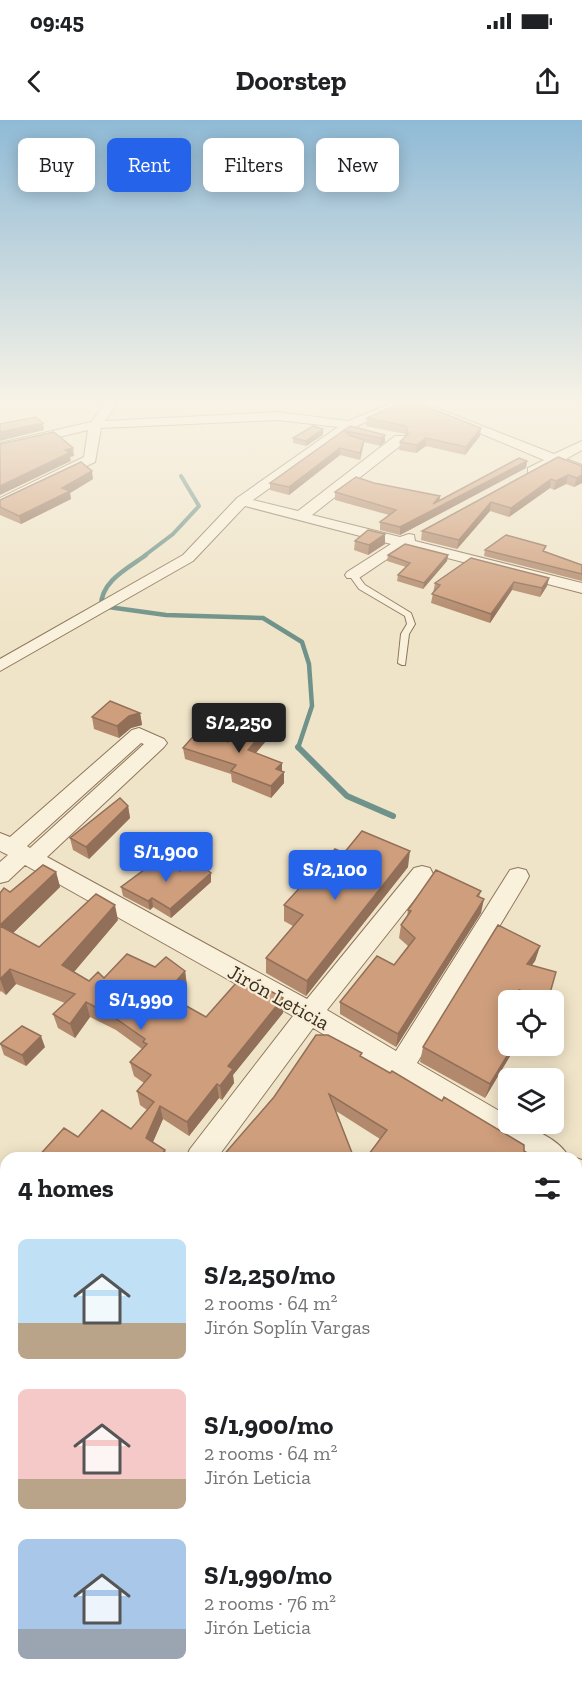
<!DOCTYPE html>
<meta charset="utf-8">
<style>
:root{--surface:#fff;--page:#f2f2f2;--text:#202124;--muted:#757577;--accent:#2563eb}
body{margin:0;font-family:"Zilla Slab",serif;background:var(--page);color:var(--text);height:100vh;display:flex;flex-direction:column;font-size:22px;white-space:nowrap}
*{box-sizing:border-box;margin:0}
p{font-size:20px;color:var(--muted)}
.icon{flex:none;width:33px;height:33px;fill:none;stroke:currentColor;stroke-width:2;stroke-linecap:round;stroke-linejoin:round}
.map{position:relative;flex:1;overflow:hidden}
.details{position:absolute;left:0px;top:1032px;width:582px;height:536px;display:flex;flex-direction:column;background:var(--surface);border-radius:18px 18px 0 0;box-shadow:0 3px 15px #0003}
.details>*{flex:none}
.top-card{position:absolute;left:18px;top:18px;width:546px;height:54px;display:flex;gap:12px}
.controls{position:absolute;left:498px;top:870px;display:grid;gap:12px}
.controls a{display:grid;place-items:center;width:66px;height:66px;border-radius:9px;background:var(--surface);box-shadow:0 3px 15px #0003;font-size:30px}
.price{position:absolute;translate:-50% -51px;padding:0 14px;border-radius:6px;background:var(--accent);color:#fff;font-size:20px;line-height:39px;filter:drop-shadow(0 2px 3px #0008)}
.price::after{content:'';position:absolute;left:50%;top:36px;width:18px;height:14px;margin-left:-9px;background:inherit;clip-path:polygon(0 0,100% 0,50% 100%)}
.price.on{background:#222;color:#fff}
ul{padding:0;list-style:none}
li{display:flex;align-items:center;gap:18px;height:150px;padding:0 18px}
li span{display:grid;place-items:center;flex:none;width:168px;height:120px;border-radius:9px;color:#555}
li>.icon{margin-inline-start:auto}
span .icon{width:72px;height:72px;fill:#fffc;stroke-width:1}
li b{font-size:26px}
h2{display:flex;justify-content:space-between;align-items:center;height:72px;padding:0 18px;font-size:26px}
.chip{padding:0 21px;border-radius:9px;background:var(--surface);box-shadow:0 3px 15px #0003;font-size:21px;line-height:54px}
.chip.on{background:var(--accent);color:#fff}
.status{display:flex;justify-content:space-between;align-items:center;height:42px;padding:0 30px;background:var(--surface);direction:ltr}
.status svg{height:16px;fill:currentColor}
header{display:flex;justify-content:space-between;align-items:center;height:78px;padding:0 18px;background:var(--surface);font-size:27px;font-weight:700}
.map>svg:first-child{display:block}
.lines{fill:none;stroke-linecap:round;stroke-linejoin:round}
.stream-far2{stroke:#6f938a;stroke-width:4}
.stream-far1{stroke:#6f938a;stroke-width:4.5}
.stream{stroke:#6f938a;stroke-width:6}
.lane-casing{stroke:#8d765c;stroke-width:2}
.street-casing{stroke:#8d765c;stroke-width:2}
.highway-casing{stroke:#5b4430;stroke-width:1}
.lane{fill:#faf1dc;fill-rule:evenodd}
.street{fill:#faf1dc;fill-rule:evenodd}
.highway{fill:#e0a458;fill-rule:evenodd}
.wall{fill:#b2896c}
.shaded-wall{fill:#916f58}
.building{fill:#cf9f7d;stroke:#916f58;stroke-width:1.5}
.labels{text-anchor:middle;dominant-baseline:central;stroke-width:4.5;stroke-linejoin:round;paint-order:stroke}
.street-label{font-size:21px;fill:#3d2e20;stroke:#f7eed8}
</style>
<div class="status"><b>09:45</b><svg viewBox="0 0 49 12"><path d="M0 12V9h3v3zM5 12V6h3v6zM10 12V3h3v9zM15 12V0h3v12zM26 1h20v11H26zM47 4h2v5h-2z"/></svg></div>
<header><svg class="icon" aria-label="back" viewBox="0 0 24 24"><path d="M15 5l-7 7 7 7"/></svg>Doorstep<svg class="icon" aria-label="share" viewBox="0 0 24 24"><path d="M12 15V3M7 8l5-5 5 5M5 13v7h14v-7"/></svg></header>
<div class="map">
<svg width="582" height="1567" viewBox="0 0 582 1567">
<rect width="100%" height="100%" fill="#f0e4c8"/>
<g class="lines">
<!-- stream-far2 -->
<path class="stream-far2" d="M 144,436 L 173,414 L 199,386 L 181,356"/>
<!-- stream-far1 -->
<path class="stream-far1" d="M 146,435 C 128,448 101,461 101,486 L 166,495 L 263,498 L 302,522 L 309,544 L 312,586 L 298,628"/>
<!-- stream -->
<path class="stream" d="M 298,627 L 347,676 L 393,696"/>
<defs>
<path id="lane" d="M 350,453 L 356,453 L 365,465 L 411,493 L 415,504 L 409,514 L 405,545 L 402,545 L 398,543 L 401,514 L 407,504 L 405,496 L 359,469 L 349,455 Z"/>
<path id="street" d="M 105,284 L 117,284 L 105,301 L 278,292 L 348,301 L 390,284 L 405,284 L 353,308 L 253,380 L 298,391 L 395,316 L 405,316 L 405,322 L 312,395 L 400,417 L 409,414 L 414,415 L 415,421 L 582,463 L 582,473 L 405,427 L 359,458 L 347,458 L 345,455 L 347,452 L 391,424 L 245,386 L 193,441 L 0,551 L 0,539 L 183,435 L 237,378 L 338,307 L 278,300 L 101,308 L 95,342 L 0,387 L 0,378 L 84,337 L 88,310 L 0,331 L 0,323 L 91,302 Z
M 410,284 L 426,284 L 554,334 L 582,321 L 582,330 L 566,339 L 582,345 L 582,354 L 556,344 L 538,354 L 528,354 L 528,348 L 544,340 Z
M 139,608 L 164,619 L 167,623 L 164,627 L 47,737 L 307,879 L 414,748 L 422,746 L 430,748 L 433,754 L 430,760 L 327,890 L 396,931 L 510,750 L 518,748 L 526,750 L 529,756 L 526,762 L 417,943 L 508,996 L 508,1004 C 528,1004 561,1020 569,1038 L 530,1038 L 313,908 L 217,1038 L 186,1038 L 190,1029 L 293,896 L 25,745 L 8,761 L 0,763 L 0,742 L 8,735 L 0,731 L 0,713 L 10,717 L 132,610 ZM 141,623 L 144,624 L 30,728 L 27,726 Z
M 576,1038 L 582,1040 L 582,1067 L 576,1065 Z
M 0,1054 L 6,1057 L 6,1087 L 0,1084 Z
M 6,1275 L 6,1314 L 0,1317 L 0,1278 Z"/>
<path id="highway" d="M 582,1391 L 582,1455 L 576,1457 L 576,1393 Z
M 494,1562 L 551,1562 L 549,1567 L 491,1567 Z"/>
</defs>
<!-- lane casing -->
<use href="#lane" class="lane-casing"/>
<!-- street casing -->
<use href="#street" class="street-casing"/>
<!-- highway casing -->
<use href="#highway" class="highway-casing"/>
<!-- lane -->
<use href="#lane" class="lane"/>
<!-- street -->
<use href="#street" class="street"/>
<!-- highway -->
<use href="#highway" class="highway"/>
</g>
<!-- wall -->
<path class="wall" d="M 367,298 L 480,316 L 465,335 L 426,326 L 416,333 L 399,330 L 400,322 L 406,316 L 405,314 L 366,306 Z
M 350,306 L 385,315 L 385,322 L 380,326 L 364,322 L 363,327 L 360,340 L 340,335 L 289,375 L 270,370 L 270,363 Z
M 323,315 L 306,326 L 293,323 L 293,318 Z
M 558,337 L 582,346 L 582,363 L 574,367 L 566,364 L 554,370 L 550,368 L 509,397 L 490,391 L 457,429 L 421,420 L 422,411 Z
M 527,341 L 526,348 L 400,415 L 380,410 L 380,402 L 389,395 L 335,380 L 335,372 L 374,363 L 440,376 L 439,381 Z
M 93,359 L 70,373 L 71,379 L 21,404 L 0,395 L 0,380 Z
M 385,414 L 385,424 L 368,435 L 354,430 L 355,421 Z
M 485,430 L 545,432 L 582,445 L 582,461 L 484,436 Z
M 388,435 L 448,435 L 447,441 L 423,469 L 397,461 L 398,455 L 406,447 L 387,441 Z
M 549,458 L 547,466 L 540,477 L 512,470 L 490,503 L 431,483 L 435,463 Z
M 140,593 L 142,605 L 131,608 L 119,618 L 94,609 L 92,597 Z
M 265,610 L 266,621 L 256,633 L 282,651 L 284,663 L 271,678 L 232,662 L 231,654 L 185,639 L 183,628 L 228,622 Z
M 128,686 L 130,698 L 89,739 L 73,730 L 70,718 Z
M 344,733 L 408,747 L 306,876 L 266,853 L 266,838 L 293,806 L 284,801 L 284,785 Z
M 180,751 L 211,762 L 171,798 L 153,787 L 150,790 L 123,776 L 121,767 Z
M 56,752 L 60,767 L 13,813 L 39,827 L 118,800 L 74,852 L 89,861 L 155,847 L 185,851 L 187,866 L 175,880 L 206,897 L 283,893 L 233,955 L 234,963 L 222,980 L 219,978 L 189,1016 L 163,999 L 153,1022 L 78,1017 L 131,1009 L 147,990 L 140,985 L 137,971 L 144,963 L 134,956 L 130,942 L 142,929 L 116,910 L 90,897 L 75,918 L 58,908 L 53,894 L 65,883 L 16,864 L 6,875 L 1,871 L 0,872 L 0,773 L 10,772 Z
M 481,771 L 479,777 L 481,793 L 396,927 L 340,894 L 340,882 L 394,845 L 408,826 L 399,818 L 401,805 L 407,797 L 408,790 Z
M 540,826 L 535,841 L 532,845 L 548,880 L 508,880 L 504,901 L 508,926 L 516,926 L 485,978 L 420,942 L 423,927 Z
M 0,923 L 45,927 L 26,946 L 4,935 Z
M 362,937 L 524,1031 L 535,1038 L 366,1038 L 380,1019 L 336,991 L 354,1038 L 221,1038 Z
M 576,1058 L 582,1062 L 582,1345 L 579,1352 L 576,1355 Z"/>
<!-- shaded-wall -->
<path class="shaded-wall" d="M 43,303 L 44,310 L 0,321 L 0,312 Z
M 481,308 L 480,316 L 465,335 L 466,327 Z
M 323,309 L 323,315 L 306,326 L 306,321 Z
M 385,315 L 385,322 L 380,326 L 381,318 Z
M 426,318 L 426,326 L 416,333 L 417,325 Z
M 364,320 L 363,327 L 360,340 L 360,333 Z
M 73,328 L 74,336 L 70,337 L 71,341 L 0,375 L 0,366 L 65,330 Z
M 340,328 L 340,335 L 289,375 L 289,367 Z
M 527,341 L 526,348 L 400,415 L 400,407 L 433,384 L 440,376 L 439,383 Z
M 92,351 L 93,359 L 70,373 L 71,379 L 21,404 L 19,396 L 62,368 Z
M 568,355 L 566,364 L 554,370 L 556,361 Z
M 582,355 L 582,363 L 574,367 L 577,358 Z
M 551,359 L 550,368 L 509,397 L 511,388 Z
M 491,382 L 490,391 L 457,429 L 459,420 Z
M 385,414 L 385,424 L 368,435 L 369,425 Z
M 448,435 L 447,441 L 423,469 L 424,463 Z
M 549,458 L 547,466 L 540,477 L 542,468 Z
M 514,462 L 512,470 L 490,503 L 491,494 Z
M 140,593 L 142,605 L 131,608 L 119,618 L 117,606 L 129,596 Z
M 265,610 L 266,621 L 249,641 L 248,630 Z
M 282,643 L 282,654 L 284,652 L 284,663 L 271,678 L 271,666 L 276,649 Z
M 128,686 L 130,698 L 89,739 L 86,727 Z
M 410,731 L 408,747 L 306,876 L 307,861 Z
M 56,752 L 60,767 L 5,821 L 0,805 Z
M 211,753 L 211,762 L 171,798 L 170,789 Z
M 152,778 L 153,787 L 150,790 L 148,781 Z
M 484,779 L 481,793 L 396,927 L 398,914 Z
M 115,785 L 118,800 L 67,860 L 62,845 Z
M 540,826 L 535,841 L 522,859 L 527,844 Z
M 10,849 L 16,864 L 6,875 L 0,859 Z
M 185,851 L 187,866 L 167,889 L 165,874 Z
M 283,878 L 283,893 L 233,955 L 234,963 L 222,980 L 220,966 L 228,946 Z
M 86,882 L 90,897 L 75,918 L 70,904 Z
M 508,886 L 508,894 L 496,914 L 501,899 Z
M 41,916 L 45,927 L 26,946 L 22,935 Z
M 513,926 L 516,926 L 485,978 L 490,964 Z
M 217,964 L 219,978 L 189,1016 L 187,1002 Z
M 160,986 L 163,999 L 149,1031 L 146,1018 Z
M 165,1030 L 167,1038 L 159,1038 Z
M 6,1397 L 6,1419 L 0,1427 L 6,1433 L 6,1437 L 0,1431 L 0,1405 Z
M 6,1450 L 6,1471 L 3,1475 L 6,1478 L 6,1485 L 0,1479 L 0,1458 Z
M 6,1527 L 6,1547 L 0,1556 L 0,1536 Z
M 57,1562 L 65,1562 L 71,1567 L 63,1567 Z"/>
<!-- building -->
<path class="building" d="M 399,284 L 420,284 L 481,308 L 466,327 L 426,318 L 417,325 L 400,322 L 408,314 L 406,306 L 367,298 Z
M 36,297 L 43,303 L 0,312 L 0,304 Z
M 313,306 L 323,309 L 306,321 L 293,318 Z
M 350,306 L 385,315 L 381,318 L 345,311 L 349,315 L 364,320 L 360,333 L 340,328 L 289,367 L 270,363 Z
M 54,312 L 73,328 L 65,330 L 69,333 L 0,366 L 0,324 Z
M 558,337 L 582,346 L 582,355 L 577,358 L 568,355 L 556,361 L 551,359 L 511,388 L 491,382 L 459,420 L 422,411 Z
M 519,338 L 527,341 L 400,407 L 380,402 L 396,390 L 335,372 L 356,357 L 374,363 L 440,376 L 433,384 Z
M 81,342 L 92,351 L 62,368 L 70,371 L 19,396 L 0,387 L 0,380 Z
M 368,410 L 385,414 L 369,425 L 355,421 Z
M 506,415 L 546,426 L 543,431 L 582,445 L 582,454 L 485,430 Z
M 405,424 L 448,435 L 424,463 L 398,455 L 410,443 L 388,435 Z
M 471,438 L 549,458 L 542,468 L 514,462 L 491,494 L 432,474 L 440,465 L 435,463 Z
M 110,581 L 140,593 L 129,596 L 117,606 L 92,597 Z
M 244,603 L 265,610 L 248,630 L 282,643 L 276,649 L 284,652 L 271,666 L 231,651 L 236,645 L 183,628 L 197,612 L 228,622 Z
M 120,678 L 128,686 L 86,727 L 70,718 Z
M 362,711 L 410,731 L 307,861 L 266,838 L 303,795 L 284,785 L 335,729 L 344,733 Z
M 159,739 L 180,751 L 197,742 L 211,753 L 170,789 L 152,778 L 148,781 L 121,767 Z
M 43,745 L 56,752 L 0,805 L 0,773 L 4,768 L 10,772 Z
M 436,750 L 481,771 L 477,776 L 484,779 L 398,914 L 340,882 L 377,836 L 394,845 L 415,818 L 401,805 L 411,791 L 408,790 Z
M 96,774 L 115,785 L 62,845 L 89,861 L 98,852 L 104,858 L 127,834 L 155,847 L 166,837 L 185,851 L 165,874 L 206,897 L 237,862 L 260,874 L 265,868 L 283,878 L 228,946 L 233,949 L 220,966 L 217,964 L 187,1002 L 160,986 L 146,1018 L 165,1030 L 159,1038 L 37,1038 L 64,1008 L 78,1017 L 102,990 L 131,1009 L 154,982 L 137,971 L 151,955 L 130,942 L 147,924 L 143,922 L 145,919 L 112,896 L 86,882 L 70,904 L 53,894 L 75,874 L 10,849 L 0,859 L 0,806 L 39,827 Z
M 498,805 L 540,826 L 527,844 L 556,852 L 548,880 L 519,870 L 512,880 L 508,880 L 508,886 L 501,899 L 508,903 L 508,926 L 513,926 L 490,964 L 423,927 Z
M 22,906 L 41,916 L 22,935 L 0,924 Z
M 316,915 L 328,915 L 362,933 L 360,936 L 390,953 L 392,951 L 442,981 L 444,977 L 524,1025 L 524,1031 L 535,1038 L 409,1038 L 407,1037 L 406,1038 L 366,1038 L 387,1010 L 329,974 L 354,1038 L 341,1038 L 335,1034 L 331,1038 L 221,1038 L 274,977 Z
M 576,1058 L 582,1062 L 582,1345 L 579,1352 L 576,1350 L 576,1205 L 582,1191 L 576,1187 Z
M 0,1357 L 6,1363 L 6,1397 L 0,1405 Z
M 0,1431 L 6,1437 L 6,1450 L 0,1458 Z
M 0,1479 L 6,1485 L 6,1527 L 0,1536 Z
M 49,1562 L 57,1562 L 63,1567 L 45,1567 Z
M 100,1562 L 479,1562 L 477,1567 L 97,1567 Z"/>
<!-- sky -->
<linearGradient id="sky" x2="0" y2="1"><stop stop-color="#8fbad6"/><stop offset="0.56" stop-color="#f8f3e6"/><stop offset="1" stop-color="#f8f3e6" stop-opacity="0"/></linearGradient>
<rect width="582" height="503" fill="url(#sky)"/>
<g class="labels">
<!-- street labels -->
<g class="street-label">
<text transform="translate(279 877) rotate(29)">Jirón Leticia</text>
</g>
</g>
</svg>
<div class="controls">
<a><svg class="icon" aria-label="locate" viewBox="0 0 24 24"><circle cx="12" cy="12" r="6"/><path d="M12 2v4M12 18v4M2 12h4M18 12h4"/></svg></a>
<a><svg class="icon" aria-label="layers" viewBox="0 0 24 24"><path d="M12 4l9 5-9 5-9-5zM3 14l9 5 9-5"/></svg></a>
</div>
<b class="price on" style="left:239px;top:634px">S/2,250</b>
<b class="price" style="left:166px;top:763px">S/1,900</b>
<b class="price" style="left:335px;top:781px">S/2,100</b>
<b class="price" style="left:141px;top:911px">S/1,990</b>
<div class="top-card">
<a class="chip">Buy</a>
<a class="chip on">Rent</a>
<a class="chip">Filters</a>
<a class="chip">New</a>
</div>
<section class="details">
<h2>4 homes<svg class="icon" aria-label="filters" viewBox="0 0 24 24"><path d="M4 7h16M4 17h16"/><circle cx="9" cy="7" r="2"/><circle cx="15" cy="17" r="2"/></svg></h2>
<ul>
<li><span style="background:linear-gradient(#bfe0f5 70%,#b9a48a 0)"><svg class="icon" aria-label="home" viewBox="0 0 24 24"><path d="M3 11l9-7 9 7M6 9v11h12V9"/></svg></span><div><b>S/2,250/mo</b><p>2 rooms · 64 m²</p><p>Jirón Soplín Vargas</p></div></li>
<li><span style="background:linear-gradient(#f6c9c9 75%,#b9a48a 0)"><svg class="icon" aria-label="home" viewBox="0 0 24 24"><path d="M3 11l9-7 9 7M6 9v11h12V9"/></svg></span><div><b>S/1,900/mo</b><p>2 rooms · 64 m²</p><p>Jirón Leticia</p></div></li>
<li><span style="background:linear-gradient(#a9c7e8 75%,#9aa5b1 0)"><svg class="icon" aria-label="home" viewBox="0 0 24 24"><path d="M3 11l9-7 9 7M6 9v11h12V9"/></svg></span><div><b>S/1,990/mo</b><p>2 rooms · 76 m²</p><p>Jirón Leticia</p></div></li>
</ul>
</section>
</div>
